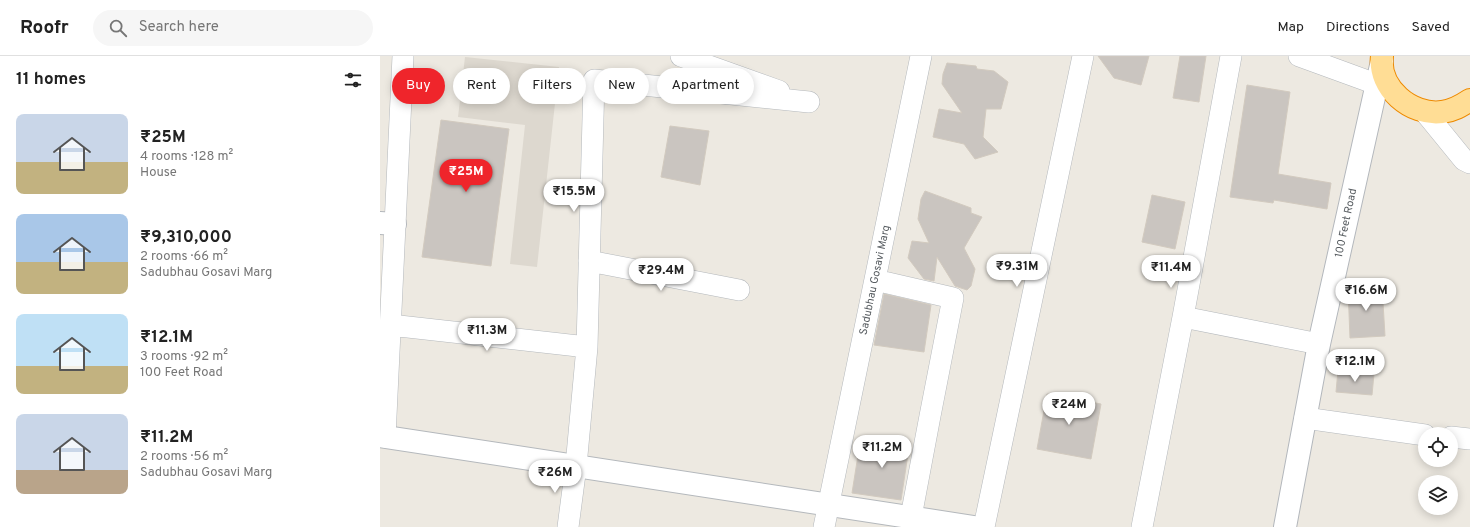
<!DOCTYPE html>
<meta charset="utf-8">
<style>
:root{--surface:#fff;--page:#f6f6f6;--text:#222;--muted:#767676;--line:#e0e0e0;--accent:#ef252b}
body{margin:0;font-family:Overpass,sans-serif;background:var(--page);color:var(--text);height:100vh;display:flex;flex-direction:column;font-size:15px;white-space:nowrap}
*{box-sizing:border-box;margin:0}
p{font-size:13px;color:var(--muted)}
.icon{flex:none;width:22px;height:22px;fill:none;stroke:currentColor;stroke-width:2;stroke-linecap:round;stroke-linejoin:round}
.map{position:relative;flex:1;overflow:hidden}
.panel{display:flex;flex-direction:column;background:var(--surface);width:380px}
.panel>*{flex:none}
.banner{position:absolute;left:12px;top:12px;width:380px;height:36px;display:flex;gap:8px}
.tools{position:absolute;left:1038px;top:371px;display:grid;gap:8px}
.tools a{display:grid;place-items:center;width:40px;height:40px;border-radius:50%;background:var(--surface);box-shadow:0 2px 10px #0003;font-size:20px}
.price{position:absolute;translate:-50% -34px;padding:0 9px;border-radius:14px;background:#fff;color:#222;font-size:13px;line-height:26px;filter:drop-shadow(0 1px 2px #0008)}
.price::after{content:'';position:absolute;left:50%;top:24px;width:12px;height:9px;margin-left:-6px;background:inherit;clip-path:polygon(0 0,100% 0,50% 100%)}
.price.current{background:var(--accent);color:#fff}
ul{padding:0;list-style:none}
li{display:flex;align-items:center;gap:12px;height:100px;padding:0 16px}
li span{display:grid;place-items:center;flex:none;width:112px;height:80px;border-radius:8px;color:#555}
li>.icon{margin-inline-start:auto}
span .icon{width:48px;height:48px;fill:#fffc;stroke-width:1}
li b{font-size:17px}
h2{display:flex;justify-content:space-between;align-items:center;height:48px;padding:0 16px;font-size:17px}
.tag{padding:0 14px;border-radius:18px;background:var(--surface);box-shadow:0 2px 10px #0003;font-size:14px;line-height:36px}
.tag.current{background:var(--accent);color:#fff}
header{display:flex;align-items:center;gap:24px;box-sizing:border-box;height:56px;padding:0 20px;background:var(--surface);border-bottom:1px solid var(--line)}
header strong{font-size:19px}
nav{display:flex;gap:22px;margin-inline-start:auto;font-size:14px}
.search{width:280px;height:36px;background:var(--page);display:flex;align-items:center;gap:10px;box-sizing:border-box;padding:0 14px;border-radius:22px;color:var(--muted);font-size:15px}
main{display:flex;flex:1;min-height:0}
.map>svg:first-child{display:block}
.education{fill:#ddd8cf}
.building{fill:#cac5c0;stroke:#d2cabf}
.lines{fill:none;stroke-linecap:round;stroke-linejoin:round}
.minor-casing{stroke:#b4b8bc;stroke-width:22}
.tertiary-casing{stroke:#b4b8bc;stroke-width:24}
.secondary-casing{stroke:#b3b7bc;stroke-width:24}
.trunk-casing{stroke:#ee8a00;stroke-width:24}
.minor{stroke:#fff;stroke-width:21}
.tertiary{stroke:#fff;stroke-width:22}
.secondary{stroke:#fff;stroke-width:22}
.trunk{stroke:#ffdd95;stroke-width:22}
.labels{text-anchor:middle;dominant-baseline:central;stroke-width:3;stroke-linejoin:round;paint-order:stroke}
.street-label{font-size:11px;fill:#595e62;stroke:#fff}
</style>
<header>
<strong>Roofr</strong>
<div class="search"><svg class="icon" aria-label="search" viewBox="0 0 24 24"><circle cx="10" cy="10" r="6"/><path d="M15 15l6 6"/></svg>Search here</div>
<nav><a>Map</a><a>Directions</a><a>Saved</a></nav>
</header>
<main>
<section class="panel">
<h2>11 homes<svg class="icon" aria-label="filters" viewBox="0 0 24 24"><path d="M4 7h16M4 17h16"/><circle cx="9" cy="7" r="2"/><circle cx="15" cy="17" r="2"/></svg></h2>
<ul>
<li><span style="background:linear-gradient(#c9d6e8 60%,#c2b280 0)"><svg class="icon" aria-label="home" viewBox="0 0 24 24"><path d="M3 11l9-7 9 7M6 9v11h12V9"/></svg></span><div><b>₹25M</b><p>4 rooms · 128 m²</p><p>House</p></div></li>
<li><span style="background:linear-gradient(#a9c7e8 60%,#c2b280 0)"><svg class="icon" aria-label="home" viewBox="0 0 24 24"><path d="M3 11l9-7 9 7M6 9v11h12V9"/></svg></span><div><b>₹9,310,000</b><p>2 rooms · 66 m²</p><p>Sadubhau Gosavi Marg</p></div></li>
<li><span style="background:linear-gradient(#bfe0f5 65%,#c2b280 0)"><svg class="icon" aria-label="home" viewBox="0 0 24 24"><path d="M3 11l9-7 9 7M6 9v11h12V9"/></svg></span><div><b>₹12.1M</b><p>3 rooms · 92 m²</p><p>100 Feet Road</p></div></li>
<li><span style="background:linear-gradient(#c9d6e8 70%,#b9a48a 0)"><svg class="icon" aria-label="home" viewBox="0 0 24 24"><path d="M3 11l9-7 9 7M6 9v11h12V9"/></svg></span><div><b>₹11.2M</b><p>2 rooms · 56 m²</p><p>Sadubhau Gosavi Marg</p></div></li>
</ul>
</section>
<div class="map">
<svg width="1090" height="471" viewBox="0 0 1090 471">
<rect width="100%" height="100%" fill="#ede9e1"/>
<!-- education -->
<path class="education" d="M 85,1 L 179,11 L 157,211 L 130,208 L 145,69 L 78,61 Z"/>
<!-- building -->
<path class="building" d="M 718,0 L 769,0 L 761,29 L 734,22 Z
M 800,0 L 826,0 L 819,46 L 793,42 Z
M 567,7 L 596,10 L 597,13 L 614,15 L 628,26 L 621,53 L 606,53 L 603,81 L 618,96 L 595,103 L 584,88 L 553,81 L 559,53 L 582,57 L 562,28 L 563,18 Z
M 867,29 L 910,36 L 898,118 L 951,127 L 947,153 L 894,144 L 893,147 L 850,141 Z
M 61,64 L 129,73 L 111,210 L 42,201 Z
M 290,70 L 329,75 L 320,129 L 281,121 Z
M 545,135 L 591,152 L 591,157 L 602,161 L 584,192 L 595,213 L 591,230 L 587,234 L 575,230 L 557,201 L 554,225 L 544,223 L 528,202 L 532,185 L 549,187 L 538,163 L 541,143 Z
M 772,139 L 805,146 L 795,193 L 762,186 Z
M 1002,230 L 1005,280 L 970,282 L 968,232 Z
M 504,238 L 551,249 L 544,296 L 494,289 Z
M 958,314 L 994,318 L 992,339 L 956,336 Z
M 667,338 L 721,348 L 711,403 L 657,393 Z
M 510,382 L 530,385 L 521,444 L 472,437 L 479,393 L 486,394 L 487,384 L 509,388 Z"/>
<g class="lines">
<defs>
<path id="minor" d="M 301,0 L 399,35
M 919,0 L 996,28
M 1044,55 L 1084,104 L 1090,107
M 209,205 L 359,234
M 495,224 L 573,242 L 550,360 L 531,461
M 803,261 L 939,288
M 10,269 L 207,291
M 925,362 L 1045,379
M 5,381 L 23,0
M 1071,381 L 1090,383
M 188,471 L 196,410 L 207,291 L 214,24 L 429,46
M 444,471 L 541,0
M 604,471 L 703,0
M 762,471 L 803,261 L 851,0"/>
<path id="tertiary" d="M 0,380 L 594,471"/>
<path id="secondary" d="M 0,167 L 15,168
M 905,471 L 939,288 L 1002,5"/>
<path id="trunk" d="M 1002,0 C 998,32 1031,60 1062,56 C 1073,55 1081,50 1090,44"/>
</defs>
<!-- minor casing -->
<use href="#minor" class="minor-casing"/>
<!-- tertiary casing -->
<use href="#tertiary" class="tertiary-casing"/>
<!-- secondary casing -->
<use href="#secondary" class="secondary-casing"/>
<!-- trunk casing -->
<use href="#trunk" class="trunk-casing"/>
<!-- minor -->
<use href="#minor" class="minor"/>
<!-- tertiary -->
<use href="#tertiary" class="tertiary"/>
<!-- secondary -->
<use href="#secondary" class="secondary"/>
<!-- trunk -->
<use href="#trunk" class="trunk"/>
</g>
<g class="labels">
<!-- street labels -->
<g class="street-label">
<text transform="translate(966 167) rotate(-78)">100 Feet Road</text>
<text transform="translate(495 224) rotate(-78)">Sadubhau Gosavi Marg</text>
</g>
</g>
</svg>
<div class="tools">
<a><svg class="icon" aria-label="locate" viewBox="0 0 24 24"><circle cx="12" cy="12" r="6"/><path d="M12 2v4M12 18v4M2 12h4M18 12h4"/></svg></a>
<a><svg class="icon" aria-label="layers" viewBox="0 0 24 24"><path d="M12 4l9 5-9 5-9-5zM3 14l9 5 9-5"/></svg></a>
</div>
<b class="price current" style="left:86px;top:137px">₹25M</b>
<b class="price" style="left:194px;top:157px">₹15.5M</b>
<b class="price" style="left:637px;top:232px">₹9.31M</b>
<b class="price" style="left:791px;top:233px">₹11.4M</b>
<b class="price" style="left:281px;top:236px">₹29.4M</b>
<b class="price" style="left:986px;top:256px">₹16.6M</b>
<b class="price" style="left:107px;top:296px">₹11.3M</b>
<b class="price" style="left:975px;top:327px">₹12.1M</b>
<b class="price" style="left:689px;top:370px">₹24M</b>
<b class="price" style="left:502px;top:413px">₹11.2M</b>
<b class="price" style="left:175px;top:438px">₹26M</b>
<div class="banner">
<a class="tag current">Buy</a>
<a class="tag">Rent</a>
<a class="tag">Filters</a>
<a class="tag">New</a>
<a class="tag">Apartment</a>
</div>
</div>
</main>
